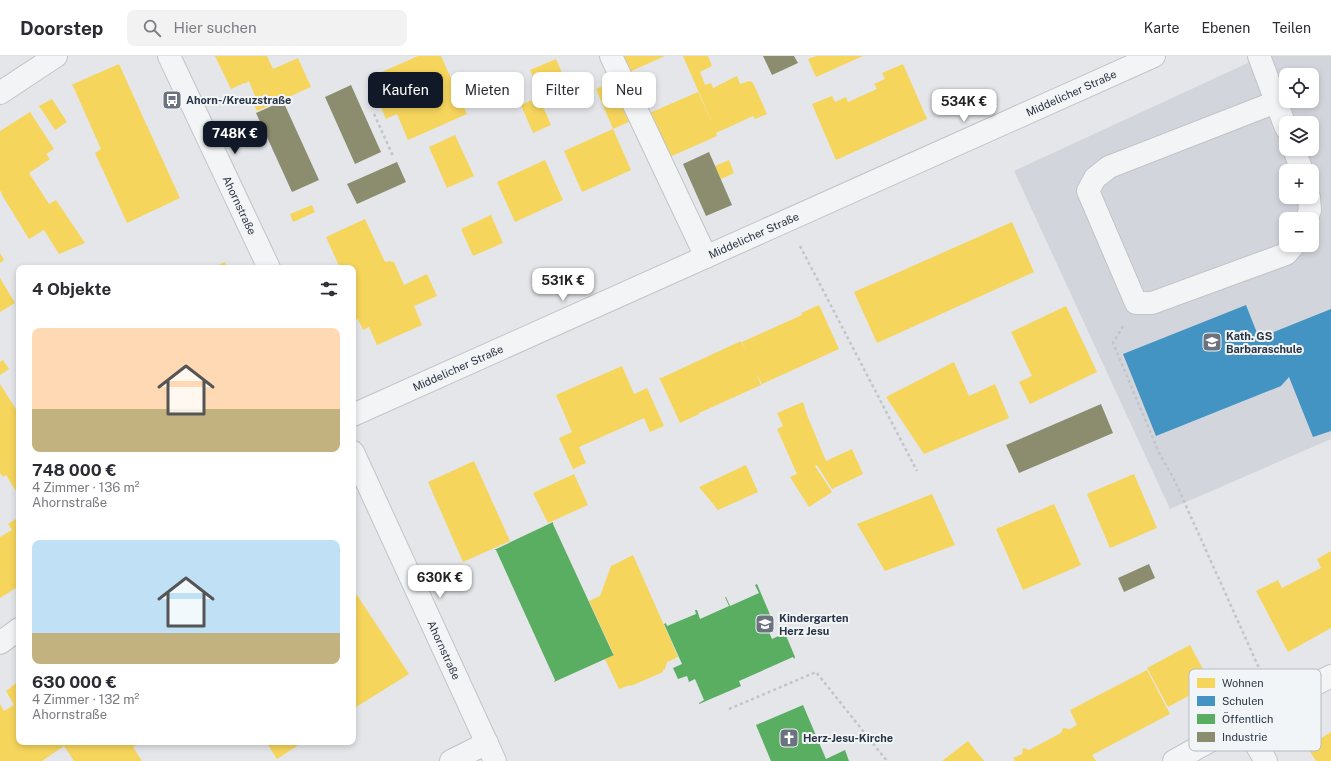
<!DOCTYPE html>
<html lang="de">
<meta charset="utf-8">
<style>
:root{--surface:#fff;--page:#f2f2f3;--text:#2b2b33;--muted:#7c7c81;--line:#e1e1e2;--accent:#111827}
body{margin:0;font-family:"Public Sans",sans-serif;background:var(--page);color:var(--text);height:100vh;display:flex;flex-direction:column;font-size:15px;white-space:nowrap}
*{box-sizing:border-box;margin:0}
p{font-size:13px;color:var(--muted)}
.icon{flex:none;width:22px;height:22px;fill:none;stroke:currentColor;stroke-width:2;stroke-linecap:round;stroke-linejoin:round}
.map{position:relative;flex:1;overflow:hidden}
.panel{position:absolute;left:16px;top:209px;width:340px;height:480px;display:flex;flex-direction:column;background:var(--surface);border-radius:8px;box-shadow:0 2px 6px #0003}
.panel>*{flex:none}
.guide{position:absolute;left:368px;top:16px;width:380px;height:36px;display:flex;gap:8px}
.controls{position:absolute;left:1279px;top:12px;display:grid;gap:8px}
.controls a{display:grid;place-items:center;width:40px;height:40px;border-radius:8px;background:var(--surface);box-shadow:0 2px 6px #0003;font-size:20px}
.price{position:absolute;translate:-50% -34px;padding:0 9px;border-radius:8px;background:#fff;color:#222;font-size:13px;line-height:26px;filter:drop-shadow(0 1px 2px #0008)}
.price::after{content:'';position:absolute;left:50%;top:24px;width:12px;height:9px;margin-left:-6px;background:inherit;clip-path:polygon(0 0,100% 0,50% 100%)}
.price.on{background:var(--accent);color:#fff}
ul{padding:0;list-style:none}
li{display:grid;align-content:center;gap:8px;height:212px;padding:0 16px}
li span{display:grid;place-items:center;height:124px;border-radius:8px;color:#555}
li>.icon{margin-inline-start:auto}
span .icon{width:72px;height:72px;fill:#fffc;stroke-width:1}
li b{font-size:17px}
h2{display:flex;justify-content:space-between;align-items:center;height:48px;padding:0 16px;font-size:17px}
.pill{padding:0 14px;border-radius:8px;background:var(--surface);box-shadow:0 2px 6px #0003;font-size:14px;line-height:36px}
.pill.on{background:var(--accent);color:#fff}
header{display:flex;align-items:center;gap:24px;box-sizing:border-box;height:56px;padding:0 20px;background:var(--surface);border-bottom:1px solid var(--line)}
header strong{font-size:19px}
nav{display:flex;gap:22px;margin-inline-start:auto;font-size:14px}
.search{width:280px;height:36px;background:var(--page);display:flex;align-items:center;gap:10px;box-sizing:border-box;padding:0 14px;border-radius:8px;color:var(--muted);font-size:15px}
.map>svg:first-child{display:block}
.built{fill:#d2d6dc;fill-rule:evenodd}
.homes{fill:#f6d55c}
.schools{fill:#4393c3}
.public{fill:#5aae61}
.industry{fill:#8c8c6e}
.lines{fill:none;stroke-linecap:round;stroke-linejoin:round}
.minor-casing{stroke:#c2c4c7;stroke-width:24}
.path{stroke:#c2c5c8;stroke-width:2.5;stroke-dasharray:3 3;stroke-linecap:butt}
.minor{stroke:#f3f4f6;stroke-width:22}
.labels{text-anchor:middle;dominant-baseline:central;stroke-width:4;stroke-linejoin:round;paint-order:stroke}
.street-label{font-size:11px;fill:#293544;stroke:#f2f5f8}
.poi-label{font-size:11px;font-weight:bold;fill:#293544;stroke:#f2f5f8;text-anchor:start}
.key{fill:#f2f5f8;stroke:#b6bbc2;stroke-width:1}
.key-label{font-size:11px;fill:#293544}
</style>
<header>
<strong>Doorstep</strong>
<div class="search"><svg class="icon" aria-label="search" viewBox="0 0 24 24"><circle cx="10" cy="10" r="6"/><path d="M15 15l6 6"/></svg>Hier suchen</div>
<nav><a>Karte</a><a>Ebenen</a><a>Teilen</a></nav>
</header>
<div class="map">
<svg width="1331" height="705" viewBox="0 0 1331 705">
<rect width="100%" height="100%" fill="#e4e6e9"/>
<!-- built -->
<path class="built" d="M 1263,0 L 1331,0 L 1331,383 L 1170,453 L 1014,115 ZM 1286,19 L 1312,19 L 1312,45 L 1286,45 ZM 1286,67 L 1312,67 L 1312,93 L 1286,93 ZM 1286,115 L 1312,115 L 1312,141 L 1286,141 ZM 1286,163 L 1312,163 L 1312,189 L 1286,189 Z"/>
<!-- homes -->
<path class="homes" d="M 215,0 L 267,0 L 273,13 L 298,2 L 311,31 L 257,55 L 251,42 L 255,40 L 249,25 L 246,27 L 246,28 L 244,27 L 231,33 Z
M 418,0 L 441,0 L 467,58 L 408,84 L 397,58 L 386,63 L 368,22 Z
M 619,0 L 665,0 L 627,17 Z
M 683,0 L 708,0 L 712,10 L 700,16 L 705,29 L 711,27 L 713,32 L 737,20 L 740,28 L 749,25 L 752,26 L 754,29 L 767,58 L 755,63 L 753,60 L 716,77 L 717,80 L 665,103 L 645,59 L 698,36 L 714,71 Z
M 816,0 L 863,0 L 816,21 L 808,3 Z
M 556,3 L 567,28 L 541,39 L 530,14 Z
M 119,8 L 147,70 L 148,70 L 148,72 L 180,142 L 127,167 L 95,97 L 101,93 L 73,30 L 71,29 Z
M 903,8 L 927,63 L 836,104 L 812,48 L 832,40 L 835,46 L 846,41 L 848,46 L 877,33 L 874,28 L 885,23 L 882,17 Z
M 613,25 L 631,65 L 613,73 L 596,33 Z
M 539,41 L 551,69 L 533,77 L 521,49 Z
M 52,43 L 67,66 L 55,74 L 39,50 Z
M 30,56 L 54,93 L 46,98 L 50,103 L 29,117 L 49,148 L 56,144 L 85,187 L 59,198 L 44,174 L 29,183 L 2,139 L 1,135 L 0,136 L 0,75 Z
M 613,73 L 631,114 L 582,136 L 564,95 Z
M 455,79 L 474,120 L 447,132 L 429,91 Z
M 545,104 L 563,144 L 515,166 L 497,126 Z
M 729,104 L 734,117 L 721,123 L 715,110 Z
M 312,149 L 315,156 L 293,166 L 290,158 Z
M 491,159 L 503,187 L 473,200 L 461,173 Z
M 365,163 L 385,206 L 389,205 L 394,206 L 404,229 L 427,218 L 437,240 L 414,250 L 422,269 L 377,289 L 369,271 L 363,274 L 358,263 L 354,265 L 353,262 L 353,212 L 340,212 L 326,181 Z
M 1012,166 L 1034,216 L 877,287 L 854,236 L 933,201 L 935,205 L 933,201 Z
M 0,197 L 4,204 L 0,207 Z
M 225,206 L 227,212 L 212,212 Z
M 0,222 L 15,247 L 0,256 Z
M 819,249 L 839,293 L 762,328 L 757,319 L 761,329 L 699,357 L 699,358 L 680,367 L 659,321 L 661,322 L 741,285 L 747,297 L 742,286 L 802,259 L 801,257 Z
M 1066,250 L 1097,316 L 1030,348 L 1019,326 L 1032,320 L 1011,276 Z
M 3,304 L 9,313 L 0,319 L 0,306 Z
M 954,306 L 969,340 L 995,328 L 1009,362 L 924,398 L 886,341 Z
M 622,310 L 634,338 L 647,332 L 664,370 L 650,376 L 644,362 L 579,391 L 586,407 L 573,413 L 559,382 L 572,376 L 556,339 Z
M 0,328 L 19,358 L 19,440 L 6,419 L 3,421 L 0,417 Z
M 803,346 L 807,359 L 826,405 L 852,393 L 863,418 L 832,433 L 817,409 L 815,410 L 832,436 L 809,451 L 790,421 L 797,418 L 777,373 L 783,370 L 777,357 Z
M 474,405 L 510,485 L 463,506 L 428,426 Z
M 746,409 L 758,436 L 718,454 L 699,431 Z
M 574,418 L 588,449 L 548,467 L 533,437 Z
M 1134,418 L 1157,472 L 1110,492 L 1087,438 Z
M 932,438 L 955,489 L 885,515 L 857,468 Z
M 1054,448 L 1081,509 L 1023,534 L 996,473 Z
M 19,461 L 19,530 L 0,542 L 0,481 L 12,474 L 8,468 Z
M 1331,495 L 1331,572 L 1288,596 L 1256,535 L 1278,524 L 1282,532 L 1321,512 L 1317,503 Z
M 633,499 L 678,601 L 667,606 L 665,613 L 663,614 L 663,616 L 631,630 L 630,629 L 619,633 L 605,603 L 614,599 L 589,545 L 600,540 L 611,510 Z
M 353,533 L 409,618 L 353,653 Z
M 1190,589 L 1211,628 L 1168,651 L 1147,612 Z
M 1147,614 L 1170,658 L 1092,699 L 1096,705 L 1015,705 L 1013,702 L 1022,698 L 1023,692 L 1029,694 L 1061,677 L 1063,672 L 1070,673 L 1077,669 L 1070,654 Z
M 19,625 L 19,686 L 138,686 L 139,688 L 133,691 L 142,705 L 74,705 L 64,690 L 42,705 L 0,705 L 0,648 L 4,655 L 14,649 L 6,635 Z
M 1331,676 L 1331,705 L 1316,705 L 1307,691 Z
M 968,685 L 984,705 L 942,705 Z
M 266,686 L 303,686 L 277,703 Z"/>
<!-- schools -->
<path class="schools" d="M 1246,249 L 1259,282 L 1331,253 L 1331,375 L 1313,381 L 1289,321 L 1281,330 L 1156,380 L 1123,298 Z"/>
<!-- public -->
<path class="public" d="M 553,466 L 553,468 L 613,598 L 614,599 L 554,626 L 555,624 L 496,494 L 494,494 Z
M 757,528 L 774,568 L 767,571 L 772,583 L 785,577 L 795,601 L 794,603 L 793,601 L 739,625 L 741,630 L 699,648 L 699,647 L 704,644 L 695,623 L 689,626 L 687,620 L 678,623 L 673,612 L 682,608 L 664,568 L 666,567 L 667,570 L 696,558 L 695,554 L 697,554 L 700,563 L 729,550 L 725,541 L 726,541 L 730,550 L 759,537 L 755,529 Z
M 803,649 L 826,703 L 845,694 L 849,705 L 771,705 L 756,669 Z"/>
<!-- industry -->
<path class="industry" d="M 763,0 L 794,0 L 798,7 L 772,19 Z
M 351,29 L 381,96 L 355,108 L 325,41 Z
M 283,45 L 319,124 L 292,136 L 256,57 Z
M 709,96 L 732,149 L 706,160 L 683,108 Z
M 397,106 L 406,126 L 357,148 L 347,128 Z
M 1101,348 L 1113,377 L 1019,417 L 1006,389 Z
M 1149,508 L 1155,522 L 1124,536 L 1118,522 Z"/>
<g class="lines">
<defs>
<g id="minor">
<path id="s1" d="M 169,0 L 269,212"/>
<path d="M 611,0 L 706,201"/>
<path d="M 1259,0 L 1286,72"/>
<path d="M 0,37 L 56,0"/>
<path d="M 1276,46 L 1109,111 L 1095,122 L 1088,135 L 1136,247 L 1152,247 L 1286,198 L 1294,189"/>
<path d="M 1294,93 L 1302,115"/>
<path d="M 1307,163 L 1310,154 L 1309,141"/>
<path id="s2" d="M 353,359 L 1154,0"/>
<path id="s3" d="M 353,396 L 495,705"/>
<path d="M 0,587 L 19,573"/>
<path d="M 1243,667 L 1266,705"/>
<path d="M 451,705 L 487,687"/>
<path d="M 1174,705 L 1249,663 L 1331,620"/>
</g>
</defs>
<!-- minor casing -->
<use href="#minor" class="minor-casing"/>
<!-- path -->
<path class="path" d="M 374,58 L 393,100
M 800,190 L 917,415
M 1123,270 L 1113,287 L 1160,399 L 1173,421 L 1264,623
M 729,653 L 816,616 L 887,705"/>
<!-- minor -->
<use href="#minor" class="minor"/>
</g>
<!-- icons -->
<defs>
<symbol id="bus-square" viewBox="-11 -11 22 22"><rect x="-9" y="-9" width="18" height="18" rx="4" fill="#6a737e" stroke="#f2f5f8"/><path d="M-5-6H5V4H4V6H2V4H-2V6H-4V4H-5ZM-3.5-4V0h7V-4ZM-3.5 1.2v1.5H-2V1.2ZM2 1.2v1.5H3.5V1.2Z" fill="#fff"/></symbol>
<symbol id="school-square" viewBox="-11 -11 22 22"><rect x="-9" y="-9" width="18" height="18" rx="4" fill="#6a737e" stroke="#f2f5f8"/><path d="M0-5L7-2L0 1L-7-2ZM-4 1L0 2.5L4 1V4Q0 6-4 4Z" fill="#fff"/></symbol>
<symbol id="church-square" viewBox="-11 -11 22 22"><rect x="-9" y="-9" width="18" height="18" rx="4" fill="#6a737e" stroke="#f2f5f8"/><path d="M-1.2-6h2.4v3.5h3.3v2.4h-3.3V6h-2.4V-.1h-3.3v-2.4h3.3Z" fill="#fff"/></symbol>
</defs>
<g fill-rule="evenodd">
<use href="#bus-square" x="161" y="33" width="22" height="22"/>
<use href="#school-square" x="1201" y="275" width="22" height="22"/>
<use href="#school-square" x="754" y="557" width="22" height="22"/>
<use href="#church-square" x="778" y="671" width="22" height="22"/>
</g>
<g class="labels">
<!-- street labels -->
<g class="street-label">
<text stroke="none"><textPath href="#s2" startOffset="787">Middelicher Straße</textPath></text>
<text stroke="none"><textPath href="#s1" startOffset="165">Ahornstraße</textPath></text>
<text stroke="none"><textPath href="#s2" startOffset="439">Middelicher Straße</textPath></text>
<text stroke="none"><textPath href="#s2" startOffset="115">Middelicher Straße</textPath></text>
<text stroke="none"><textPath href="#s3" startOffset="218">Ahornstraße</textPath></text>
</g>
<!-- poi labels -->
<g class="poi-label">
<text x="186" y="44">Ahorn-/Kreuzstraße</text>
<text x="1226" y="280">Kath. GS<tspan x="1226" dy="13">Barbaraschule</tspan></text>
<text x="779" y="562">Kindergarten<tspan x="779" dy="13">Herz Jesu</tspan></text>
<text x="803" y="682">Herz-Jesu-Kirche</text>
</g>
</g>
<!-- legend -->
<rect x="1189" y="613" width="132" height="82" rx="6" class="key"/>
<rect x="1197" y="622" width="18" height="10" fill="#f6d55c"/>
<rect x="1197" y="640" width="18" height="10" fill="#4393c3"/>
<rect x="1197" y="658" width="18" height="10" fill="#5aae61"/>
<rect x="1197" y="676" width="18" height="10" fill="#8c8c6e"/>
<g class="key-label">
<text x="1222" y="631">Wohnen</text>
<text x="1222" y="649">Schulen</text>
<text x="1222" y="667">Öffentlich</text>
<text x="1222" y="685">Industrie</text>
</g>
</svg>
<div class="controls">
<a><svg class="icon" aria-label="locate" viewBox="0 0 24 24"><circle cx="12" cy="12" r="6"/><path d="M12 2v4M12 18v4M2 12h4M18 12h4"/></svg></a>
<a><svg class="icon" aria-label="layers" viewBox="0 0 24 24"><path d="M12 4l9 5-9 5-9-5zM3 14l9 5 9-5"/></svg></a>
<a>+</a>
<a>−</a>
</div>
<b class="price" style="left:964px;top:67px">534K €</b>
<b class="price on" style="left:235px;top:99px">748K €</b>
<b class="price" style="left:563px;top:246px">531K €</b>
<b class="price" style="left:440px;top:543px">630K €</b>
<div class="guide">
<a class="pill on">Kaufen</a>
<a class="pill">Mieten</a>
<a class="pill">Filter</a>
<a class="pill">Neu</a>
</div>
<section class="panel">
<h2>4 Objekte<svg class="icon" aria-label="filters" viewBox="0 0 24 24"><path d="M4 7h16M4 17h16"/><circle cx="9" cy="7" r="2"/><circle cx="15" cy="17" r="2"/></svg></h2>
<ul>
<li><span style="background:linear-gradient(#ffd9b3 65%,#c2b280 0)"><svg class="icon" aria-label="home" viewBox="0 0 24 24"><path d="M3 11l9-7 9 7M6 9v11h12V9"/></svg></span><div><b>748 000 €</b><p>4 Zimmer · 136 m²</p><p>Ahornstraße</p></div></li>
<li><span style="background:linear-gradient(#bfe0f5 75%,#c2b280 0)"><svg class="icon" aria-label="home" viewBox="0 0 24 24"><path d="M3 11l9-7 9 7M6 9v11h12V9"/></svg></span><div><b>630 000 €</b><p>4 Zimmer · 132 m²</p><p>Ahornstraße</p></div></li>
</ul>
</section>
</div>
